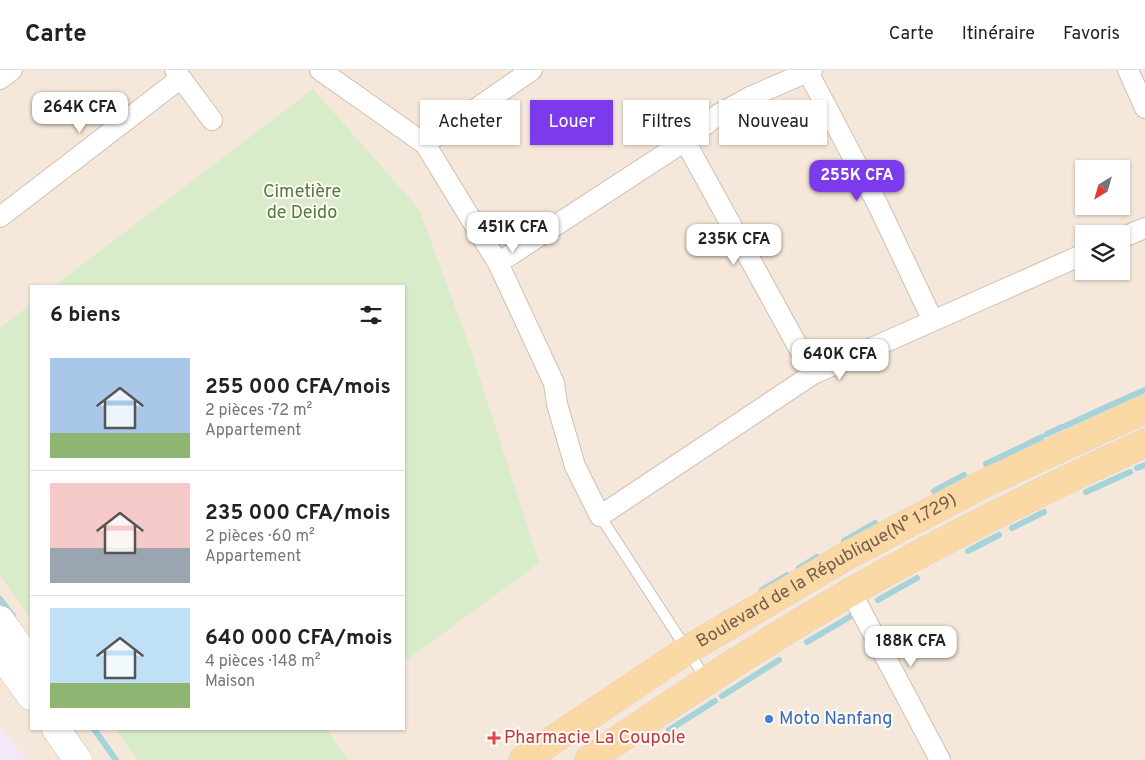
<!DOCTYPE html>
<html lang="fr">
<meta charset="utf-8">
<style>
:root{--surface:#fff;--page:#f6f6f6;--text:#222;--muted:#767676;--line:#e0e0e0;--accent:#7c3aed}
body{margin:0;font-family:Overpass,sans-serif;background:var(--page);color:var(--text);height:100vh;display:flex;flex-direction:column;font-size:19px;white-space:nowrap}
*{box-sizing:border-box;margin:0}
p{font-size:16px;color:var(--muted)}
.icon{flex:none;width:28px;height:28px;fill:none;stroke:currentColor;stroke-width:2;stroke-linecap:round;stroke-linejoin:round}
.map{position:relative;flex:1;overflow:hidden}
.panel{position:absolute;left:30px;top:215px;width:375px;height:445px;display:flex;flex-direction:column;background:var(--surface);border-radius:0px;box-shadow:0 1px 4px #0004}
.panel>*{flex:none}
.hud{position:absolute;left:420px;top:30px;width:475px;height:45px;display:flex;gap:10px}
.needle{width:32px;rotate:217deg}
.tools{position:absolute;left:1075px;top:90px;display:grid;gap:10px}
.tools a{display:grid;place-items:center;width:55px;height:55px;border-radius:0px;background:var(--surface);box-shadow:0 1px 4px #0004;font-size:25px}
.price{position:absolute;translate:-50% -42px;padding:0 11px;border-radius:10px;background:#fff;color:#222;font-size:16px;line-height:32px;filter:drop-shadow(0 1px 2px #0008)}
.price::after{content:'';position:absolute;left:50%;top:30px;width:15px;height:11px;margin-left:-8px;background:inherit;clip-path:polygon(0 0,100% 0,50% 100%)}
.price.selected{background:var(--accent);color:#fff}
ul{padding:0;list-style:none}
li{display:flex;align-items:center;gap:15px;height:125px;padding:0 20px}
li+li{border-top:1px solid var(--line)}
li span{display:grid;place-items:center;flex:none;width:140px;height:100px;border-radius:0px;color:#555}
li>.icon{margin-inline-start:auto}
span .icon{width:60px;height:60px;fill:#fffc;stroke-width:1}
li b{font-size:21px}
h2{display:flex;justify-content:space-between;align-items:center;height:60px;padding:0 20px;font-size:21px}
.pill{padding:0 18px;border-radius:0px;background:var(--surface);box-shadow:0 1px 4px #0004;font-size:18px;line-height:45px}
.pill.selected{background:var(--accent);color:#fff}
header{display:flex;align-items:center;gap:30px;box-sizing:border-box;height:70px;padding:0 25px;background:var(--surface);border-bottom:1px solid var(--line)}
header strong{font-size:24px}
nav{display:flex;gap:28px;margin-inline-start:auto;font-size:18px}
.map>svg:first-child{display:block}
.residential{fill:#f5e8da;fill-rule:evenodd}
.education{fill:#f3e8fa}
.green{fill:#d8ecc9}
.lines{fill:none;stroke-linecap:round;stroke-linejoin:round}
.stream{stroke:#a5d3da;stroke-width:6}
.service-casing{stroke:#d1beb0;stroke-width:12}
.minor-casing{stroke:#d1beb0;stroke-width:22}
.secondary-casing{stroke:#d6c0b0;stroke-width:29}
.primary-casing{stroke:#dad1cd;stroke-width:29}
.service{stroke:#fff;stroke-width:10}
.minor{stroke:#fff;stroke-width:20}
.secondary{stroke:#fff;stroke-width:28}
.primary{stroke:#fbd9a5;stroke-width:28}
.shop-dot{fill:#3f7fe0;stroke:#fffaf3;stroke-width:2}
.health-dot{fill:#e0444e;stroke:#fffaf3;stroke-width:2}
.labels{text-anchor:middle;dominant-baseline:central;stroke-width:4;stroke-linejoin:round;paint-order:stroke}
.park-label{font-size:18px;fill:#537a41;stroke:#fffaf3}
.street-label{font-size:18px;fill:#7a5c4d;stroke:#fffaf3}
.shop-label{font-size:18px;fill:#366cbe;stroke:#fffaf3;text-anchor:start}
.health-label{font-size:18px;fill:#be3a42;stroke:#fffaf3;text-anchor:start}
</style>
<header>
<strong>Carte</strong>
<nav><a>Carte</a><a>Itinéraire</a><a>Favoris</a></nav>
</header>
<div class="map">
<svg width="1145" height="690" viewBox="0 0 1145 690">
<rect width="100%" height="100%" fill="#fdf6ec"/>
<!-- residential -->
<path class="residential" d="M 0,0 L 1145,0 L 1145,690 L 0,690 ZM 1084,99 L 1121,99 L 1121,136 L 1084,136 ZM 1084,164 L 1121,164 L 1121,201 L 1084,201 ZM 31,216 L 404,216 L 404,659 L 31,659 Z"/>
<!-- education -->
<path class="education" d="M 0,657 L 27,690 L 0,690 Z"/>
<!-- green -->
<path class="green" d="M 313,19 L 419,139 L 471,280 L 539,493 L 404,592 L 404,216 L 54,216 Z
M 31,234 L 31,548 L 0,506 L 0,258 Z
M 115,659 L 326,659 L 348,690 L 138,690 Z"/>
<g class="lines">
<!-- stream -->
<path class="stream" d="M 1124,329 L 1145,320
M 1065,356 L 1122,330
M 1047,364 L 1062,357
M 986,394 L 1042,367
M 1137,398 L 1145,395
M 934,421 L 964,405
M 1086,422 L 1130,402
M 1012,458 L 1044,442
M 844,471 L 875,453
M 968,481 L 999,465
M 799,498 L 817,487
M 762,520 L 787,505
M 0,529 L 13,546
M 878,530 L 917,508
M 807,572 L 858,542
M 722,626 L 779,590
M 94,659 L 116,690
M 669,660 L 715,631"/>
<defs>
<path id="service" d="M 600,446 L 706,609"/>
<path id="minor" d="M 175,0 L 212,50
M 320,0 L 425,74 L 498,193 L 554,313 L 557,334 L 575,396 L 600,446 L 813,304 L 1084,184
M 1128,0 L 1145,38
M 808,2 L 878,135 L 932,249
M 0,9 L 12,0
M 685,71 L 813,304
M 425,74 L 532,0
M 0,147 L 181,8
M 1121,168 L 1145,158
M 498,193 L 685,71 L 719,44 L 750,27 L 812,0
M 851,522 L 940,690"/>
<path id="secondary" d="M 0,550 L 31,593
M 0,583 L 31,626
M 56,659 L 78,690"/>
<g id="primary">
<path id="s1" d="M 523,690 L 687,580 L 848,485 L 987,412 L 1145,339"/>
<path d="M 589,690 C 674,631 761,574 851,522 C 946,468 1045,419 1145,373"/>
</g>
</defs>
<!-- service casing -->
<use href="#service" class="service-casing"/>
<!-- minor casing -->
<use href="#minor" class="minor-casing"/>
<!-- secondary casing -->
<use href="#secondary" class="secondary-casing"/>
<!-- primary casing -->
<use href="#primary" class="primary-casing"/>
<!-- service -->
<use href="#service" class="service"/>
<!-- minor -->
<use href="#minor" class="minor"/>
<!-- secondary -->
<use href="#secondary" class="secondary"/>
<!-- primary -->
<use href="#primary" class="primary"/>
</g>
<!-- markers -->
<circle class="shop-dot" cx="769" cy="649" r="5"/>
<path class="health-dot" d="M491.5 660.5h5v5h5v5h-5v5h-5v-5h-5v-5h5z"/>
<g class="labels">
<!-- park labels -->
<g class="park-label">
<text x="302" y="122">Cimetière<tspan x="302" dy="21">de Deido</tspan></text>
</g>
<!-- street labels -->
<g class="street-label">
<text stroke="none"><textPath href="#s1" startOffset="358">Boulevard de la République(N° 1.729)</textPath></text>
</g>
<!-- shop labels -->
<g class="shop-label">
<text x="779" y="649">Moto Nanfang</text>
</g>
<!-- health labels -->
<g class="health-label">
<text x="504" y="668">Pharmacie La Coupole</text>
</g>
</g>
</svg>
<div class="tools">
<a><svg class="needle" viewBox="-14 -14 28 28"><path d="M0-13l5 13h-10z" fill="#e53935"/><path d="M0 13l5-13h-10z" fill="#767676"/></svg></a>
<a><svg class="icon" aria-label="layers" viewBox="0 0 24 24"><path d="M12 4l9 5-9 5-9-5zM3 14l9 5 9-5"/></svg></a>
</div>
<b class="price" style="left:80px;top:64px">264K CFA</b>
<b class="price selected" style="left:857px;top:132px">255K CFA</b>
<b class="price" style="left:513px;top:184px">451K CFA</b>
<b class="price" style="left:734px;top:196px">235K CFA</b>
<b class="price" style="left:840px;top:311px">640K CFA</b>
<b class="price" style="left:911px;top:598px">188K CFA</b>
<div class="hud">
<a class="pill">Acheter</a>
<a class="pill selected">Louer</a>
<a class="pill">Filtres</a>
<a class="pill">Nouveau</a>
</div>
<section class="panel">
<h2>6 biens<svg class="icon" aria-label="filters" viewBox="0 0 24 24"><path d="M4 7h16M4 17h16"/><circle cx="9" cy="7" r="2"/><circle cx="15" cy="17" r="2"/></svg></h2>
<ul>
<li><span style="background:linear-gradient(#a9c7e8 75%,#8fb573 0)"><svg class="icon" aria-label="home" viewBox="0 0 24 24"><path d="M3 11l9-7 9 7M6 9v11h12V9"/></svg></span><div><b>255 000 CFA/mois</b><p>2 pièces · 72 m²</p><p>Appartement</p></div></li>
<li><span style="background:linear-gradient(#f6c9c9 65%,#9aa5b1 0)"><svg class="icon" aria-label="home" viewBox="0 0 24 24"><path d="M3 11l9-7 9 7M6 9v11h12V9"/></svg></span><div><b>235 000 CFA/mois</b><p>2 pièces · 60 m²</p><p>Appartement</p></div></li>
<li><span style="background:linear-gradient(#bfe0f5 75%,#8fb573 0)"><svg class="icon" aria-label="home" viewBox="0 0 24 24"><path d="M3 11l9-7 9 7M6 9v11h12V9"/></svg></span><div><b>640 000 CFA/mois</b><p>4 pièces · 148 m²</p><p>Maison</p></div></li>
</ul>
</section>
</div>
